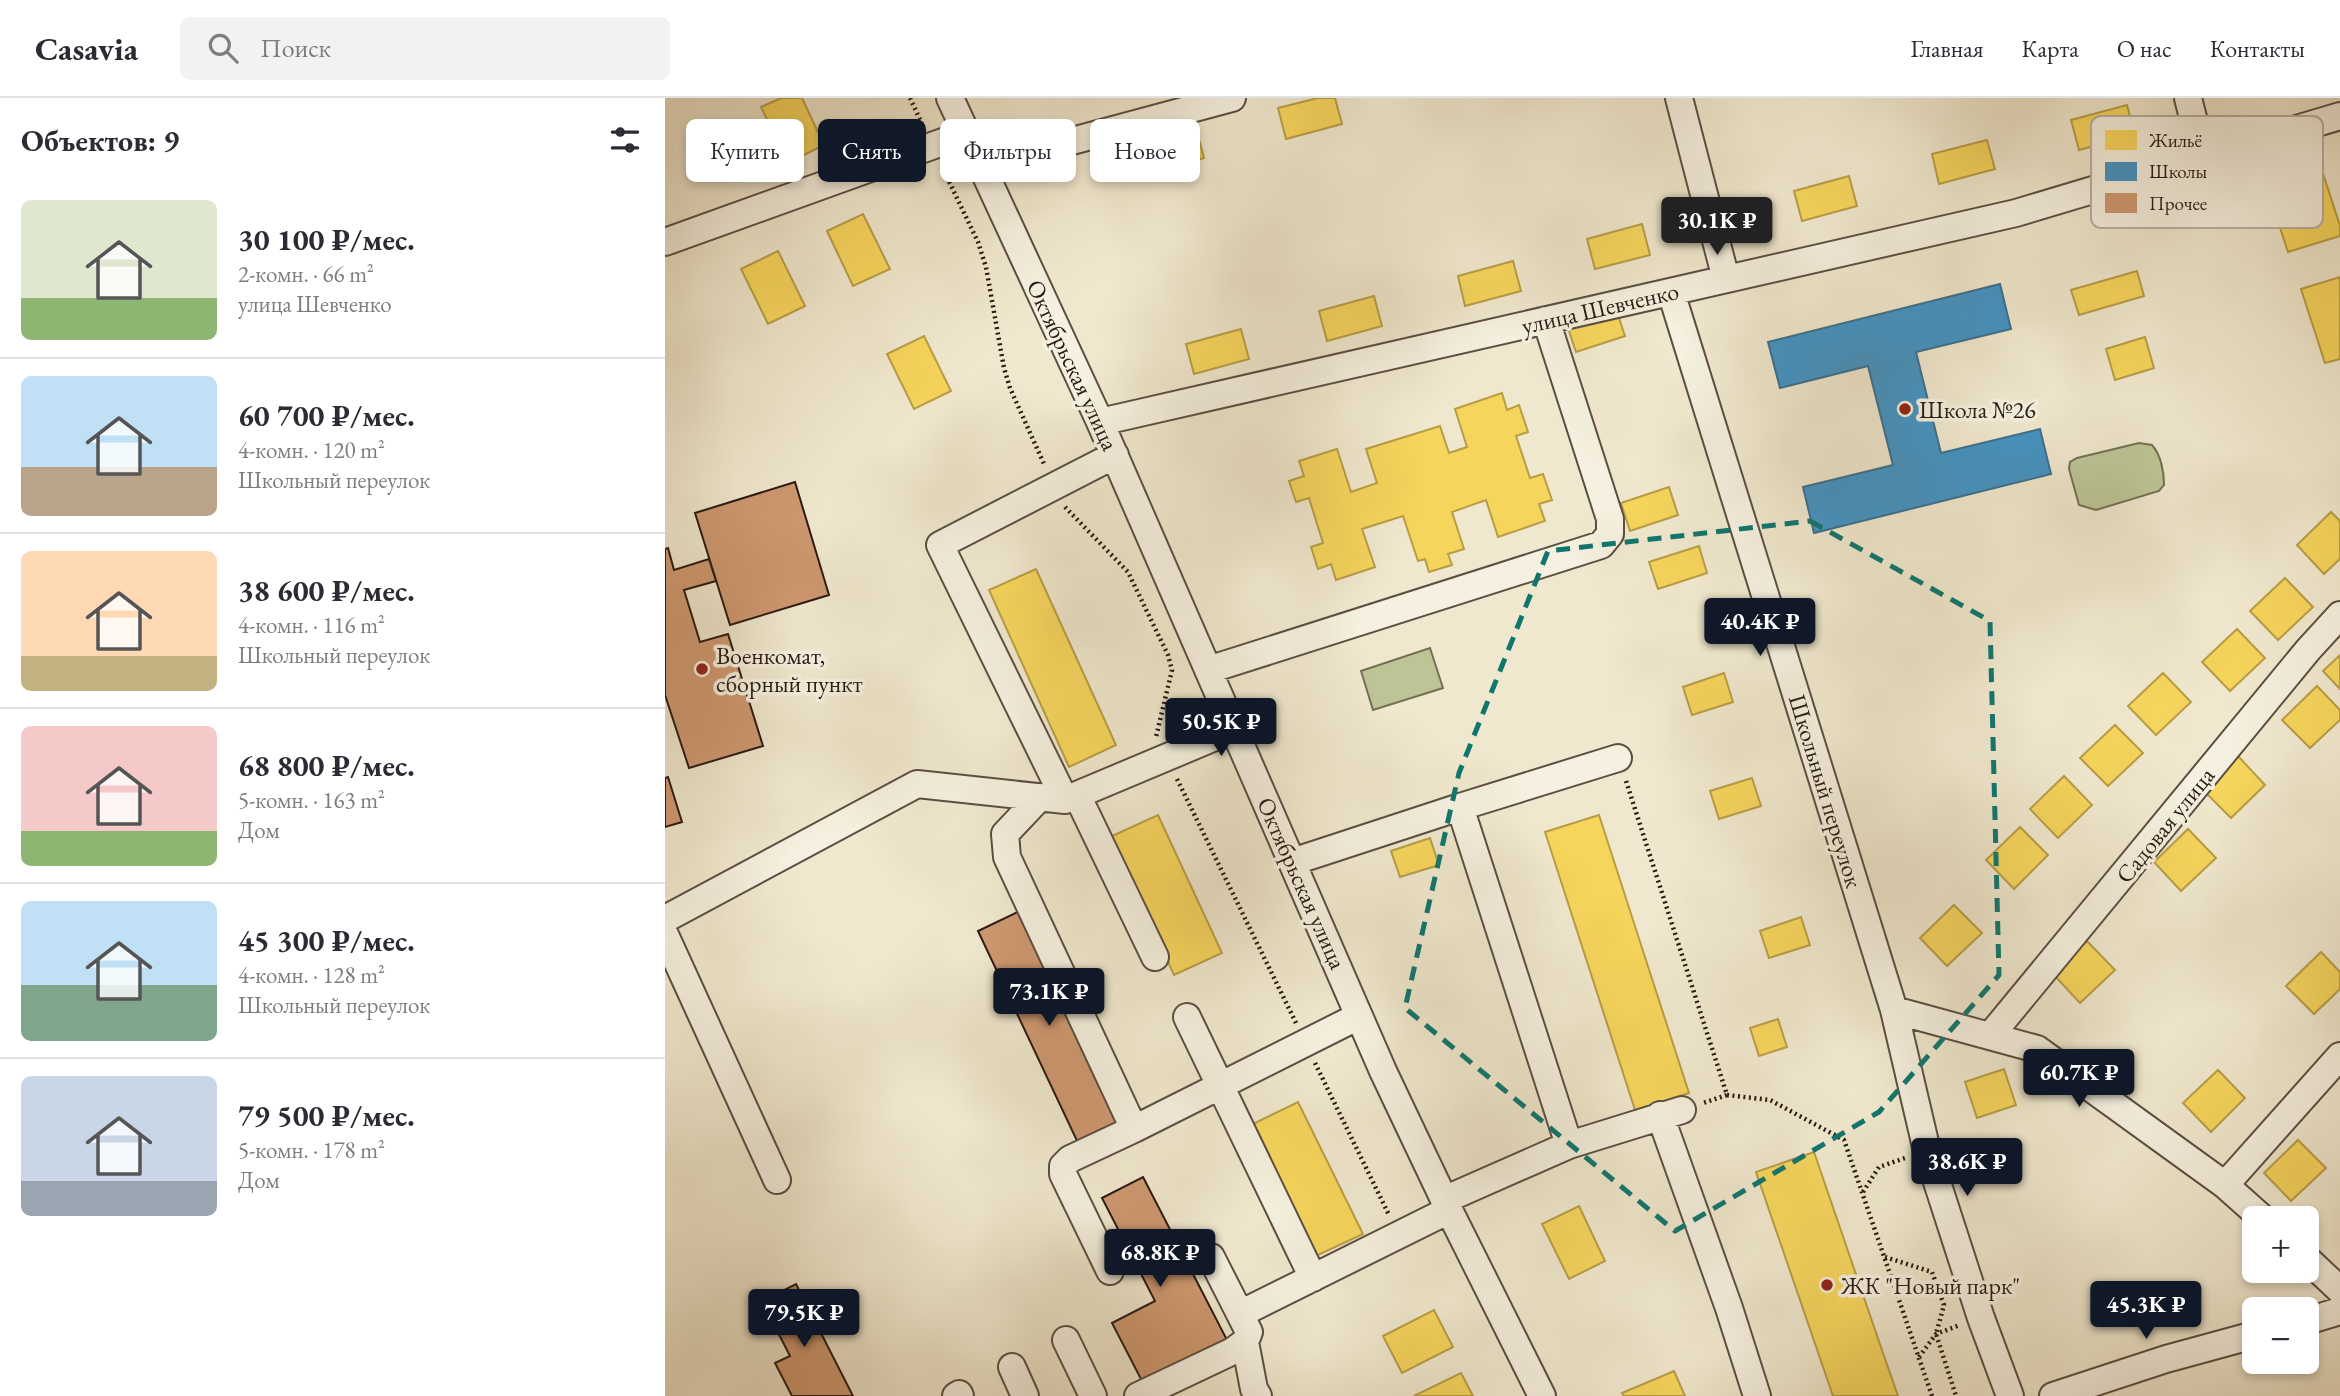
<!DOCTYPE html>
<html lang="ru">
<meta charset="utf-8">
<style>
:root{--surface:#fff;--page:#f2f2f3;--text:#2b2b33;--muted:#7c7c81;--line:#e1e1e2;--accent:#111827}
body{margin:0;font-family:"EB Garamond",serif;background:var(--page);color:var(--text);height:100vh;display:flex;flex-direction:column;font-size:26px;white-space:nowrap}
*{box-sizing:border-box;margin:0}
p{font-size:23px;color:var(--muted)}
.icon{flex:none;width:38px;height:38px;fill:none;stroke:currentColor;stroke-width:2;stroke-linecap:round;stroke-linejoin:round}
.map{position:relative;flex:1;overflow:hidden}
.panel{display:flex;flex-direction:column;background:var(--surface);width:665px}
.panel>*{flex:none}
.banner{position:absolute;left:21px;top:21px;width:665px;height:63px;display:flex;gap:14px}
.buttons{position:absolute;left:1577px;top:1108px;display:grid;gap:14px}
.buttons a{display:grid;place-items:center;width:77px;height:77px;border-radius:10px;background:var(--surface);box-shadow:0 4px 10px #0003;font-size:35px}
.price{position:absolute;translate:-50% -60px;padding:0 16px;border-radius:7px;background:var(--accent);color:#fff;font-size:23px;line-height:46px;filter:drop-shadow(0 2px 4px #0008)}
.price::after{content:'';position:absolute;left:50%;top:42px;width:21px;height:16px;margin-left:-10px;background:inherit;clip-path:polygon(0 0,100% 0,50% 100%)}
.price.active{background:#222;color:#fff}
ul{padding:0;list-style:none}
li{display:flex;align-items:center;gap:21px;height:175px;padding:0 21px}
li+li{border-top:2px solid var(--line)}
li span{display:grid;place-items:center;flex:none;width:196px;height:140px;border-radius:10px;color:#555}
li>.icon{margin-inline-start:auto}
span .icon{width:84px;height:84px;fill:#fffc;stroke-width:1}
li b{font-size:30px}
h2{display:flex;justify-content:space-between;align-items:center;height:84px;padding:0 21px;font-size:30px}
.chip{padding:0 24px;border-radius:10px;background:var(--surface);box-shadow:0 4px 10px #0003;font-size:24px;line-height:63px}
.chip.active{background:var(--accent);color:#fff}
header{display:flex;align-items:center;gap:42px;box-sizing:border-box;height:98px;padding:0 35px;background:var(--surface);border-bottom:2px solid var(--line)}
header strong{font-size:33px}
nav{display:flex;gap:38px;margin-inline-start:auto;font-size:24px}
.search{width:490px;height:63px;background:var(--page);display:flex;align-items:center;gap:18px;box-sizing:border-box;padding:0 24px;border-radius:10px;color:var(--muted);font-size:26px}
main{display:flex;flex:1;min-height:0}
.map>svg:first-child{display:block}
.green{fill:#bdc596;stroke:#737055;stroke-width:2}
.homes{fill:#f6d55c;stroke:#b89d46;stroke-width:2}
.schools{fill:#4393c3;stroke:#3b6f8e;stroke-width:2}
.building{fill:#ce9870;stroke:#291a14;stroke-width:2}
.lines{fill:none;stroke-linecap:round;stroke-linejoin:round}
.minor-casing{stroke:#5b4e42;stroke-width:30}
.path{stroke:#291a14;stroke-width:4.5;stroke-dasharray:2 3.5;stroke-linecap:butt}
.minor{stroke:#f5f0df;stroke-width:26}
.marked{fill:none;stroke:#0f766e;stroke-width:5;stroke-dasharray:14 9;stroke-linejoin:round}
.poi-dot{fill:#8f2418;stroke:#f5f0df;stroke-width:2.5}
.labels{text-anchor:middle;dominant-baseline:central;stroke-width:7;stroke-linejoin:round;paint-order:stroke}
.street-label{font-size:24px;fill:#291a14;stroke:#f5f0df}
.poi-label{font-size:24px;fill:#291a14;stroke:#f5f0df;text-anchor:start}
.key{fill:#f5f0df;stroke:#b8b0a2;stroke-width:2}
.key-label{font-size:19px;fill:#291a14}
</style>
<header>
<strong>Casavia</strong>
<div class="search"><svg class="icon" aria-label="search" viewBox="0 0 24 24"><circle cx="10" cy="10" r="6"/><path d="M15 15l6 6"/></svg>Поиск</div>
<nav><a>Главная</a><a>Карта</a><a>О нас</a><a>Контакты</a></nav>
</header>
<main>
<section class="panel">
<h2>Объектов: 9<svg class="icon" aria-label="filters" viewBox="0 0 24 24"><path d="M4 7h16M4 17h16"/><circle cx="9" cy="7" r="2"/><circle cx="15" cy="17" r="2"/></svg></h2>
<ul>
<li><span style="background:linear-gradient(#dfe7d0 70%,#8fb573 0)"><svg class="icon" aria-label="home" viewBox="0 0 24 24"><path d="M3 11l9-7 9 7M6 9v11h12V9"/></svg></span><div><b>30 100 ₽/мес.</b><p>2-комн. · 66 m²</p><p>улица Шевченко</p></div></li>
<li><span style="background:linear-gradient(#bfe0f5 65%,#b9a48a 0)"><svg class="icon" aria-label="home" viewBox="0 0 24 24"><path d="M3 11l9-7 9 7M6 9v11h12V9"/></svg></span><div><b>60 700 ₽/мес.</b><p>4-комн. · 120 m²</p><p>Школьный переулок</p></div></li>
<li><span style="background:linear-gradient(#ffd9b3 75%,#c2b280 0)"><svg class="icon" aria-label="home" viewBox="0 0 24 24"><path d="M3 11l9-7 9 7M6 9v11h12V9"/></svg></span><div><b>38 600 ₽/мес.</b><p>4-комн. · 116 m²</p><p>Школьный переулок</p></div></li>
<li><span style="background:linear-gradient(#f6c9c9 75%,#8fb573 0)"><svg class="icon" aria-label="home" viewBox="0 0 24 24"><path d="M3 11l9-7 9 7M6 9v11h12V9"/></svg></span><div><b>68 800 ₽/мес.</b><p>5-комн. · 163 m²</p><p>Дом</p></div></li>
<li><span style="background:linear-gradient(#bfe0f5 60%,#7fa58c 0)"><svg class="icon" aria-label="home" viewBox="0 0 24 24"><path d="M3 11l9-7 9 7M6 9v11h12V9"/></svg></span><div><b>45 300 ₽/мес.</b><p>4-комн. · 128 m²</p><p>Школьный переулок</p></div></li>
<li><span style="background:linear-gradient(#c9d6e8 75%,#9aa5b1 0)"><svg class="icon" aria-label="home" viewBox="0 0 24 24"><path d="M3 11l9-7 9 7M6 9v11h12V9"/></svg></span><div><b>79 500 ₽/мес.</b><p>5-комн. · 178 m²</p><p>Дом</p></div></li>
</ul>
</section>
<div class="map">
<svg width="1675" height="1298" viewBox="0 0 1675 1298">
<rect width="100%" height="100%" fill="#f0e8ce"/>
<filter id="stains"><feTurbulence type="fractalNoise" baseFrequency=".00286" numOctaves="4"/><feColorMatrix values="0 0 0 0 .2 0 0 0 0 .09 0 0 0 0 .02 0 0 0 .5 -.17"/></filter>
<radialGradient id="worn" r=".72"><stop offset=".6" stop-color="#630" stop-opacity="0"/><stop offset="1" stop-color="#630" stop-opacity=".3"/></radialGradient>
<!-- green -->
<path class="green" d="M 1474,345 L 1487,347 C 1496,357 1499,374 1499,387 L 1494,393 L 1431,412 L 1414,407 L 1404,371 L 1405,364 L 1412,360 Z
M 765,550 L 778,590 L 708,612 L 696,573 Z"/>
<!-- homes -->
<path class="homes" d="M 116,0 L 137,0 L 159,47 L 123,65 L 96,9 Z
M 653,0 L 670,0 L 677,26 L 621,41 L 613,10 Z
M 1462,7 L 1470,37 L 1414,52 L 1406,22 Z
M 531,30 L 539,60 L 484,75 L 476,45 Z
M 1322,42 L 1330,71 L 1274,86 L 1267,56 Z
M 1654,63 L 1675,128 L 1675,138 L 1623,154 L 1599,81 Z
M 1184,78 L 1192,108 L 1137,123 L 1129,93 Z
M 198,116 L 225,171 L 188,188 L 162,133 Z
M 977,126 L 985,157 L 930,171 L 922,141 Z
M 113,153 L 140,208 L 103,226 L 76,171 Z
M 848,163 L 856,193 L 800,208 L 793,178 Z
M 1472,173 L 1479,198 L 1414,217 L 1406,192 Z
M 1675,179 L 1675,261 L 1660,265 L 1636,191 Z
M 709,198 L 717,228 L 662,243 L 654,213 Z
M 951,211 L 960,238 L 911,254 L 902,227 Z
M 576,231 L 584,261 L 529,276 L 521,246 Z
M 259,238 L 286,293 L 249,311 L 222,256 Z
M 1480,239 L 1489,270 L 1450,282 L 1441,251 Z
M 837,295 L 842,312 L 854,307 L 863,334 L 851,338 L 865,380 L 878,376 L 887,402 L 874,406 L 880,423 L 833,439 L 821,402 L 787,414 L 799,451 L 783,456 L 787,467 L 764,474 L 760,461 L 753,463 L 738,418 L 697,431 L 710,469 L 671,482 L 666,466 L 653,471 L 646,449 L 658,445 L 644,400 L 631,404 L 624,383 L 639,378 L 634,363 L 672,351 L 686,394 L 712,385 L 701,351 L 775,328 L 784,355 L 802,349 L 790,311 Z
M 1004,389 L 1013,417 L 965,433 L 956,405 Z
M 1666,414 L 1675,423 L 1675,461 L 1659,476 L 1632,447 Z
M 1034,448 L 1042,475 L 993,491 L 984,464 Z
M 371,471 L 451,647 L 404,669 L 324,492 Z
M 1620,480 L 1648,509 L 1613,542 L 1585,513 Z
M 1572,531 L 1600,560 L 1565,593 L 1537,564 Z
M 1675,557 L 1675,591 L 1658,573 Z
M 1059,575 L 1068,604 L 1027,617 L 1018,589 Z
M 1498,575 L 1526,604 L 1491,637 L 1463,608 Z
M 1652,588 L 1675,612 L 1675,622 L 1645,650 L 1617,622 Z
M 1450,627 L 1478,655 L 1443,688 L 1415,660 Z
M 1573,658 L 1600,687 L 1566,720 L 1538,692 Z
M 1399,678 L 1427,707 L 1393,740 L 1365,711 Z
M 1087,680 L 1096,708 L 1054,721 L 1045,693 Z
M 493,717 L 557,855 L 509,877 L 445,739 Z
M 934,717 L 1024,995 L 970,1012 L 880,734 Z
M 1355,729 L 1383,757 L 1349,791 L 1321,762 Z
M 1523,731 L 1551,760 L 1516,793 L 1489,764 Z
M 765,740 L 774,767 L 735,779 L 726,753 Z
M 1289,807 L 1317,835 L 1282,868 L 1255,840 Z
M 1136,819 L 1145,847 L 1104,860 L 1095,833 Z
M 1422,843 L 1450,872 L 1415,905 L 1388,876 Z
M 1656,854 L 1675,874 L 1675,891 L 1649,916 L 1621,888 Z
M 1113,921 L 1122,949 L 1094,958 L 1085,930 Z
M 1339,971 L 1351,1007 L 1312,1020 L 1300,984 Z
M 1553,972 L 1580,1000 L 1546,1034 L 1518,1005 Z
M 633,1004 L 698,1136 L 651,1158 L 586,1027 Z
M 1633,1042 L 1661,1070 L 1626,1103 L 1599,1075 Z
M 1149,1054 L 1218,1255 L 1233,1298 L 1168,1298 L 1091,1074 Z
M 914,1108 L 940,1163 L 904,1181 L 877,1126 Z
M 769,1212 L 788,1249 L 737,1275 L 718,1238 Z
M 1009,1273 L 1020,1298 L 959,1298 L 957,1295 Z
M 796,1275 L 808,1298 L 749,1298 Z"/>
<!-- schools -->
<path class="schools" d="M 1335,186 L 1346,231 L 1251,254 L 1276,355 L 1375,331 L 1386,376 L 1149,435 L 1138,389 L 1228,367 L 1203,268 L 1115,290 L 1103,244 Z"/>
<!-- building -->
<path class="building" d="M 130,384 L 164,497 L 65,527 L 30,415 Z
M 3,450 L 9,472 L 44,461 L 51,483 L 19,492 L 35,544 L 63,536 L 98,648 L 24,670 L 0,597 L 0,451 Z
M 3,679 L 17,724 L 0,729 L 0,680 Z
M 355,813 L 455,1028 L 414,1047 L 313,833 Z
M 478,1079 L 562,1242 L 478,1285 L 447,1225 L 490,1203 L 437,1100 Z
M 131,1186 L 188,1298 L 127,1298 L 110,1265 L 125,1258 L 97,1203 Z"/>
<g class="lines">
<defs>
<path id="minor" d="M 285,0 L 435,324 L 718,973 L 784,1112 L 877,1298
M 1014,0 L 1061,181
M 1523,0 L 1538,59
M 0,144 L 300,36 L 381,50 L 567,0
M 1006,194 L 1229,912 L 1262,1053 L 1316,1220 L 1345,1298
M 435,324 L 1351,115 L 1675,18
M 543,572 L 936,447 L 945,436 L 945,421 L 881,222
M 412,697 L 490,859
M 375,699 L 340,736 L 342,759 L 469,1031 L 694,918
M 400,702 L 275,447 L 450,357
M 795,709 L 953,660
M 627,764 L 795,709 L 904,1047 L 779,1102
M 0,821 L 252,686 L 400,702 L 569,631
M 0,837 L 112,1082
M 1229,912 L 1372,951 L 1560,1087 L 1597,1120
M 522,919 L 648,1180
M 1325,938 L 1643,552 L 1675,517
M 995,1017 L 1064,1210 L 1092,1298
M 904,1047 L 1017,1012
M 1560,1087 L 1675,958
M 546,1159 L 575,1216
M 1642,1161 L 1675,1192
M 445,1173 L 398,1076 L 398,1068 L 405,1061 L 469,1031
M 1642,1223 L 1675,1213
M 401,1242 L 428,1298
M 580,1244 L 589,1291 L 593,1298
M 347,1269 L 360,1298
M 291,1298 L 294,1296 L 295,1298
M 473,1298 L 568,1253 L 580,1244 L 584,1234 L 575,1216 L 784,1112
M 1388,1298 L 1501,1261 L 1589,1237"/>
</defs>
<!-- minor casing -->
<use href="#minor" class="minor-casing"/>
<!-- path -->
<path class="path" d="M 245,0 L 257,26
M 277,69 L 313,144 L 321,169 L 339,270 L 345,290 L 379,366
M 400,409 L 463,474 L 503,557 L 507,572 L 491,639
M 512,681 L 631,925
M 961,683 L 1062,997 L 1038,1005
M 650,965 L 724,1117
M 1062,997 L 1105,1002 L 1179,1042 L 1267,1298
M 1198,1094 L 1214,1069 L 1240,1060
M 1220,1159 L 1267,1174 L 1279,1207 L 1271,1236 L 1291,1298
M 1254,1259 L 1271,1236 L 1295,1227"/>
<!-- minor -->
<use href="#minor" class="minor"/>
</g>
<!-- marked area -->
<path class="marked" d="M 1145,423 L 1325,523 L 1334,877 L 1214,1014 L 1010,1133 L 740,910 L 794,675 L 883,453 Z"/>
<!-- markers -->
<g class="poi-dot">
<circle cx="1240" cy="311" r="7"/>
<circle cx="37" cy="571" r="7"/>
<circle cx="1162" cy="1187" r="7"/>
</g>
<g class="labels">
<!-- street labels -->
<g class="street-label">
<text transform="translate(935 210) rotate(-13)">улица Шевченко</text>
<text transform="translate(408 267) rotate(65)">Октябрьская улица</text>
<text transform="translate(1161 693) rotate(73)">Школьный переулок</text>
<text transform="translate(1500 727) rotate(-51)">Садовая улица</text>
<text transform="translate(637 785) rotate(66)">Октябрьская улица</text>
</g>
<!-- poi labels -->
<g class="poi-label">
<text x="1254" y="311">Школа №26</text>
<text x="51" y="557">Военкомат,<tspan x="51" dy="28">сборный пункт</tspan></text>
<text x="1176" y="1187">ЖК "Новый парк"</text>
</g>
</g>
<!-- legend -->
<rect x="1426" y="18" width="232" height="112" rx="10" class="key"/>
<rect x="1440" y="32" width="32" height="20" fill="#f6d55c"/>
<rect x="1440" y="64" width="32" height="19" fill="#4393c3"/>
<rect x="1440" y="95" width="32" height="20" fill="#ce9870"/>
<g class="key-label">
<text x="1484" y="49">Жильё</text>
<text x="1484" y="80">Школы</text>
<text x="1484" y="112">Прочее</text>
</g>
<rect width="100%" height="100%" filter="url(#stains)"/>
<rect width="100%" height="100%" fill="url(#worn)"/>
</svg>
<div class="buttons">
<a>+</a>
<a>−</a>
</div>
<b class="price active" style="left:1052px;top:159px">30.1K ₽</b>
<b class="price" style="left:1095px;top:560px">40.4K ₽</b>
<b class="price" style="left:556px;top:660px">50.5K ₽</b>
<b class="price" style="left:384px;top:930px">73.1K ₽</b>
<b class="price" style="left:1414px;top:1011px">60.7K ₽</b>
<b class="price" style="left:1302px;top:1100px">38.6K ₽</b>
<b class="price" style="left:495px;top:1191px">68.8K ₽</b>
<b class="price" style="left:1481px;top:1243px">45.3K ₽</b>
<b class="price" style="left:139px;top:1251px">79.5K ₽</b>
<div class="banner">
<a class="chip">Купить</a>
<a class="chip active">Снять</a>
<a class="chip">Фильтры</a>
<a class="chip">Новое</a>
</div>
</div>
</main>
